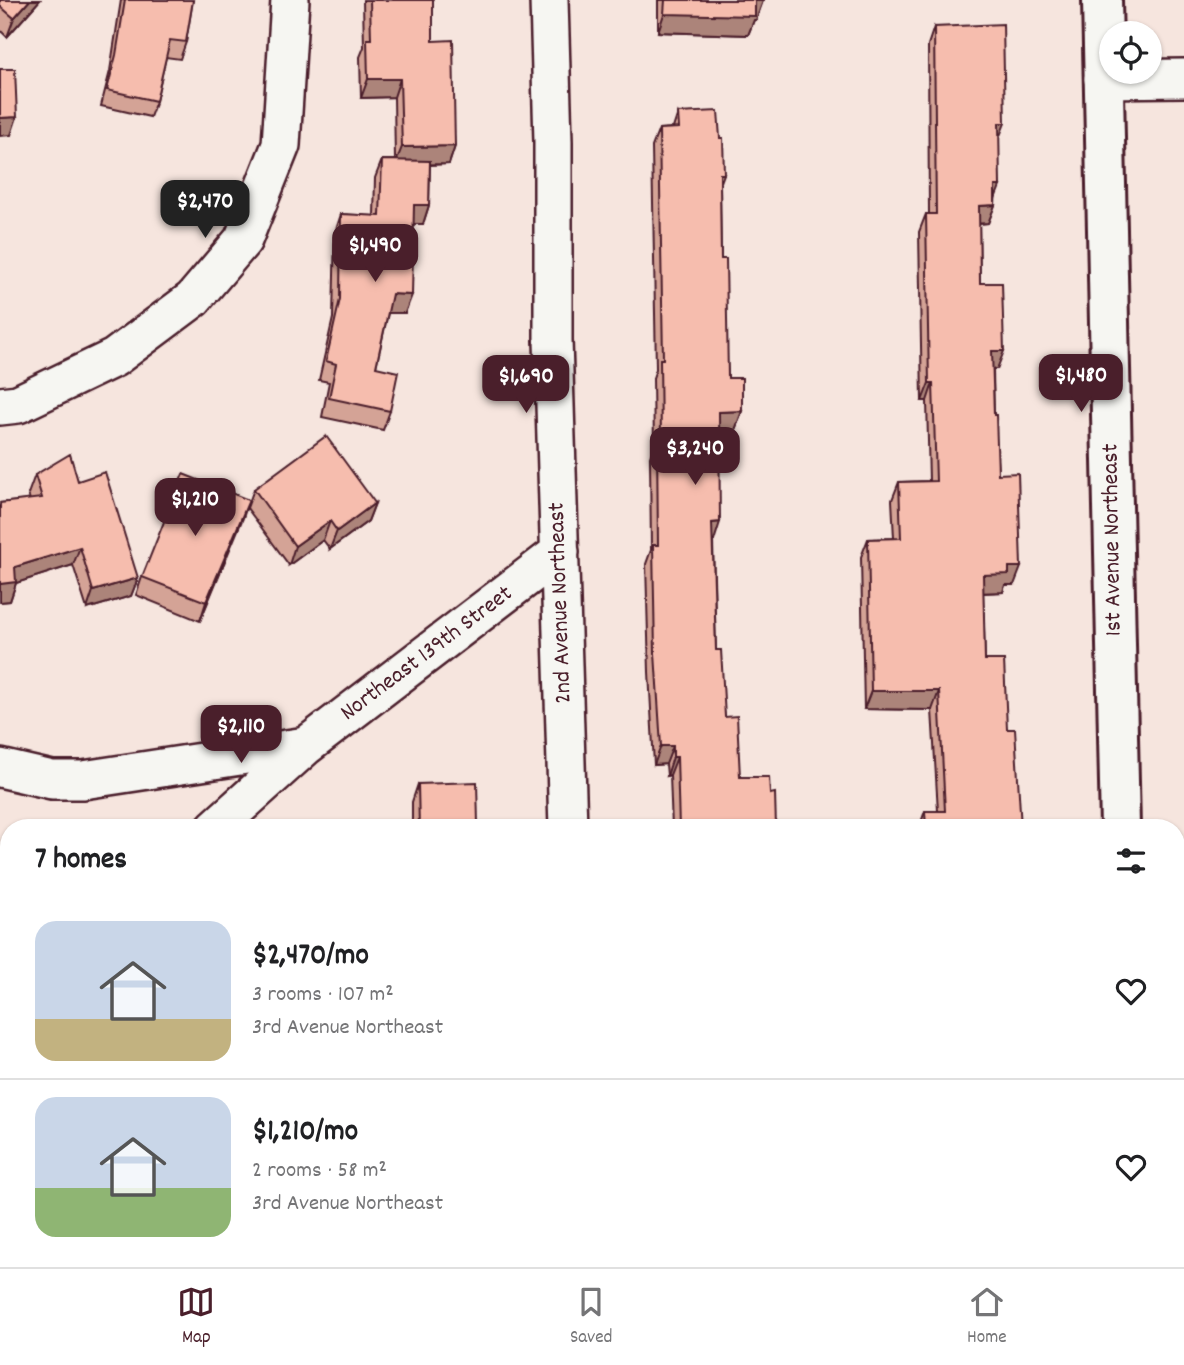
<!DOCTYPE html>
<meta charset="utf-8">
<style>
:root{--surface:#fff;--page:#f2f2f2;--text:#202124;--muted:#757577;--line:#e0e0e0;--accent:#4a1f2b}
body{margin:0;font-family:Dekko,sans-serif;background:var(--page);color:var(--text);height:100vh;display:flex;flex-direction:column;font-size:26px;white-space:nowrap}
*{box-sizing:border-box;margin:0}
p{font-size:23px;color:var(--muted)}
.icon{flex:none;width:38px;height:38px;fill:none;stroke:currentColor;stroke-width:2;stroke-linecap:round;stroke-linejoin:round}
.map{position:relative;flex:1;overflow:hidden}
.details{position:absolute;left:0px;top:819px;width:1185px;height:448px;display:flex;flex-direction:column;background:var(--surface);border-radius:28px 28px 0 0;box-shadow:0 2px 5px #0004}
.details>*{flex:none}
.tools{position:absolute;left:1099px;top:21px;display:grid;gap:14px}
.tools a{display:grid;place-items:center;width:63px;height:63px;border-radius:50%;background:var(--surface);box-shadow:0 2px 5px #0004;font-size:35px}
.price{position:absolute;translate:-50% -60px;padding:0 16px;border-radius:14px;background:var(--accent);color:#fff;font-size:23px;line-height:46px;filter:drop-shadow(0 2px 4px #0008)}
.price::after{content:'';position:absolute;left:50%;top:42px;width:21px;height:16px;margin-left:-10px;background:inherit;clip-path:polygon(0 0,100% 0,50% 100%)}
.price.active{background:#222;color:#fff}
ul{padding:0;list-style:none}
li{display:flex;align-items:center;gap:21px;height:175px;padding:0 35px}
li+li{border-top:2px solid var(--line)}
li span{display:grid;place-items:center;flex:none;width:196px;height:140px;border-radius:21px;color:#555}
li>.icon{margin-inline-start:auto}
span .icon{width:84px;height:84px;fill:#fffc;stroke-width:1}
li b{font-size:30px}
h2{display:flex;justify-content:space-between;align-items:center;height:84px;padding:0 35px;font-size:30px}
.tabs{display:flex;justify-content:space-around;align-items:center;height:98px;border-top:2px solid var(--line);background:var(--surface);font-size:19px;color:var(--muted)}
.tabs a{display:grid;justify-items:center;gap:4px}
.tabs .active{color:var(--accent)}
.map>svg:first-child{display:block}
.forest{fill:url(#forest-firs);stroke:#8a7c5c;stroke-width:2}
.lines{fill:none;stroke-linecap:round;stroke-linejoin:round}
.street-casing{stroke:#4a1f2b;stroke-width:42}
.secondary-casing{stroke:#4a1f2b;stroke-width:44}
.street{stroke:#f6f6f2;stroke-width:37}
.secondary{stroke:#f6f6f2;stroke-width:38}
.wall{fill:#d4a396;stroke:#4a1f2b;stroke-width:2}
.shaded-wall{fill:#ac847a;stroke:#4a1f2b;stroke-width:2}
.building{fill:#f6bdae;stroke:#4a1f2b;stroke-width:2}
.labels{text-anchor:middle;dominant-baseline:central;stroke-width:5;stroke-linejoin:round;paint-order:stroke}
.street-label{font-size:24px;fill:#4a1f2b;stroke:#f6f6f2}
</style>
<div class="map">
<svg width="1184" height="1267" viewBox="0 0 1184 1267">
<defs>
<pattern id="forest-firs" width="22" height="20" patternUnits="userSpaceOnUse" patternTransform="scale(1.75)"><rect width="22" height="20" fill="#c9d98d"/><path d="M5 1l3.5 6h-7zM16 11l3.5 6h-7z" fill="#aeba7a"/></pattern>
</defs>
<rect width="100%" height="100%" fill="#f6e5de"/>
<filter id="ink" filterUnits="userSpaceOnUse"><feTurbulence type="fractalNoise" baseFrequency=".0143" numOctaves="2"/><feDisplacementMap in="SourceGraphic" scale="14" xChannelSelector="R" yChannelSelector="G"/><feConvolveMatrix kernelMatrix="1 2 1 2 8 2 1 2 1" color-interpolation-filters="sRGB"/></filter>
<g filter="url(#ink)">
<!-- forest -->
<path class="forest" d="M 765,1258 L 921,1258 L 923,1267 L 767,1267 Z"/>
<g class="lines">
<defs>
<path id="street" d="M 549,0 L 553,142 L 553,340 L 568,828
M 1103,79 L 1184,78
M 0,406 L 18,404 L 114,358 L 193,299 L 243,240 L 281,145 L 290,0
M 0,768 L 52,780 L 83,780 L 306,746 L 560,552
M 215,828 L 306,746
M 0,930 L 9,928
M 581,1258 L 581,1267"/>
<path id="secondary" d="M 1102,0 L 1120,828
M 1130,1258 L 1130,1267"/>
</defs>
<!-- street casing -->
<use href="#street" class="street-casing"/>
<!-- secondary casing -->
<use href="#secondary" class="secondary-casing"/>
<!-- street -->
<use href="#street" class="street"/>
<!-- secondary -->
<use href="#secondary" class="secondary"/>
</g>
<!-- wall -->
<path class="wall" d="M 0,0 L 40,0 L 7,37 L 0,30 Z
M 121,0 L 193,0 L 186,42 L 180,59 L 166,57 L 156,101 L 150,117 L 101,106 L 110,71 Z
M 363,0 L 433,0 L 433,41 L 455,146 L 449,164 L 430,165 L 429,205 L 423,224 L 414,224 L 405,313 L 388,313 L 376,367 L 390,411 L 383,430 L 322,417 L 329,382 L 319,380 L 333,318 L 335,233 L 341,214 L 374,216 L 375,178 L 382,160 L 395,160 L 394,97 L 361,98 L 360,57 L 364,47 Z
M 658,0 L 763,0 L 756,20 L 754,20 L 748,35 L 658,32 Z
M 934,27 L 999,138 L 995,205 L 988,223 L 979,224 L 980,283 L 997,369 L 993,369 L 994,415 L 998,474 L 1014,585 L 1005,585 L 1003,592 L 983,593 L 985,660 L 1007,729 L 1021,828 L 919,828 L 925,811 L 938,811 L 932,710 L 864,709 L 861,557 L 868,539 L 894,538 L 892,500 L 899,482 L 929,481 L 927,401 L 922,401 L 919,232 L 926,214 L 929,214 L 928,45 Z
M 678,113 L 720,186 L 721,259 L 728,378 L 742,411 L 735,430 L 719,430 L 714,541 L 713,541 L 716,650 L 725,717 L 740,777 L 770,794 L 776,828 L 672,828 L 670,775 L 667,776 L 666,764 L 654,765 L 649,672 L 646,564 L 651,550 L 650,457 L 654,447 L 653,378 L 656,369 L 652,147 L 659,129 L 673,128 Z
M 35,475 L 78,481 L 138,578 L 131,596 L 87,609 L 73,565 L 16,583 L 10,601 L 0,602 L 0,503 L 30,500 L 28,494 Z
M 254,489 L 375,503 L 368,521 L 330,549 L 323,540 L 289,565 L 247,508 Z
M 249,500 L 200,621 L 136,595 L 142,577 Z
M 418,784 L 478,824 L 477,828 L 412,828 L 412,802 Z
M 7,1037 L 9,1037 L 9,1100 L 0,1100 L 0,1058 Z
M 43,1258 L 195,1258 L 195,1267 L 43,1267 Z
M 275,1258 L 366,1258 L 366,1267 L 272,1267 Z"/>
<!-- shaded-wall -->
<path class="shaded-wall" d="M 30,0 L 40,0 L 7,37 L 14,18 Z
M 755,1 L 763,1 L 756,20 L 754,20 L 748,35 L 658,32 L 664,14 Z
M 368,79 L 400,79 L 394,97 L 361,98 Z
M 17,117 L 11,135 L 0,136 L 0,118 Z
M 999,123 L 1005,123 L 998,141 Z
M 455,146 L 449,164 L 395,165 L 402,147 Z
M 720,174 L 724,174 L 717,193 Z
M 995,186 L 1000,186 L 993,204 Z
M 414,205 L 429,205 L 423,224 L 407,224 Z
M 995,205 L 988,223 L 972,224 L 979,206 Z
M 392,294 L 412,295 L 405,313 L 385,313 Z
M 992,351 L 1004,351 L 997,369 L 986,369 Z
M 929,383 L 933,383 L 927,401 L 922,401 Z
M 742,411 L 735,430 L 712,430 L 719,412 Z
M 249,500 L 243,518 L 200,621 L 206,602 Z
M 375,503 L 368,521 L 330,549 L 337,531 Z
M 330,521 L 323,540 L 289,565 L 295,546 Z
M 720,522 L 714,541 L 705,541 L 712,523 Z
M 80,547 L 73,565 L 16,583 L 10,601 L 0,602 L 0,584 L 15,567 Z
M 1009,567 L 1021,567 L 1014,585 L 1005,585 L 1003,592 L 977,593 L 983,575 Z
M 138,578 L 131,596 L 87,609 L 93,591 Z
M 871,691 L 939,691 L 932,710 L 864,709 Z
M 661,746 L 673,746 L 666,764 L 654,765 Z
M 673,757 L 677,757 L 670,775 L 667,776 Z
M 478,824 L 477,828 L 468,828 L 469,825 Z
M 9,1077 L 9,1100 L 0,1100 L 8,1078 Z"/>
<!-- building -->
<path class="building" d="M 0,0 L 30,0 L 14,18 L 0,6 Z
M 125,0 L 193,0 L 186,42 L 170,40 L 156,101 L 107,90 L 116,55 Z
M 370,0 L 433,0 L 433,41 L 453,40 L 455,146 L 402,147 L 400,79 L 368,79 L 367,39 L 371,39 Z
M 665,0 L 763,0 L 763,1 L 755,1 L 755,16 L 664,14 Z
M 1003,24 L 1005,123 L 999,123 L 1000,186 L 995,186 L 995,205 L 979,206 L 980,283 L 1002,283 L 1004,351 L 992,351 L 994,415 L 996,415 L 998,474 L 1018,473 L 1021,567 L 1009,567 L 1009,574 L 983,575 L 985,660 L 1004,660 L 1007,729 L 1015,729 L 1021,828 L 926,828 L 925,811 L 945,811 L 939,691 L 871,691 L 868,539 L 901,538 L 899,482 L 936,481 L 933,383 L 929,383 L 926,214 L 936,214 L 934,27 Z
M 0,69 L 15,69 L 17,117 L 0,118 Z
M 718,111 L 720,138 L 723,138 L 724,174 L 720,174 L 720,184 L 721,259 L 726,259 L 728,378 L 742,378 L 742,411 L 719,412 L 720,522 L 712,523 L 716,650 L 721,650 L 725,717 L 737,716 L 740,777 L 769,777 L 770,794 L 775,793 L 776,828 L 679,828 L 677,757 L 673,757 L 673,746 L 661,746 L 655,653 L 653,545 L 658,545 L 657,439 L 661,439 L 660,359 L 663,359 L 659,129 L 679,128 L 678,113 Z
M 382,160 L 430,161 L 429,205 L 414,205 L 412,295 L 392,294 L 376,367 L 398,372 L 390,411 L 329,398 L 336,364 L 326,361 L 340,299 L 341,214 L 380,216 Z
M 326,436 L 375,503 L 337,531 L 330,521 L 295,546 L 254,489 Z
M 70,454 L 78,481 L 105,472 L 138,578 L 93,591 L 80,547 L 15,567 L 16,582 L 0,584 L 0,503 L 42,498 L 35,475 Z
M 183,474 L 249,500 L 206,602 L 142,577 Z
M 477,782 L 478,824 L 469,825 L 469,828 L 419,828 L 418,784 Z
M 7,1037 L 9,1037 L 9,1077 L 8,1078 Z
M 51,1258 L 195,1258 L 195,1267 L 51,1267 Z
M 277,1258 L 366,1258 L 366,1267 L 277,1267 Z"/>
</g>
<g class="labels">
<!-- street labels -->
<g class="street-label">
<text transform="translate(1113 540) rotate(-91)">1st Avenue Northeast</text>
<text transform="translate(561 603) rotate(-92)">2nd Avenue Northeast</text>
<text transform="translate(427 654) rotate(-37)">Northeast 139th Street</text>
</g>
</g>
</svg>
<div class="tools">
<a><svg class="icon" aria-label="locate" viewBox="0 0 24 24"><circle cx="12" cy="12" r="6"/><path d="M12 2v4M12 18v4M2 12h4M18 12h4"/></svg></a>
</div>
<b class="price active" style="left:205px;top:240px">$2,470</b>
<b class="price" style="left:375px;top:284px">$1,490</b>
<b class="price" style="left:1081px;top:414px">$1,480</b>
<b class="price" style="left:526px;top:415px">$1,690</b>
<b class="price" style="left:695px;top:487px">$3,240</b>
<b class="price" style="left:195px;top:538px">$1,210</b>
<b class="price" style="left:241px;top:765px">$2,110</b>
<section class="details">
<h2>7 homes<svg class="icon" aria-label="filters" viewBox="0 0 24 24"><path d="M4 7h16M4 17h16"/><circle cx="9" cy="7" r="2"/><circle cx="15" cy="17" r="2"/></svg></h2>
<ul>
<li><span style="background:linear-gradient(#c9d6e8 70%,#c2b280 0)"><svg class="icon" aria-label="home" viewBox="0 0 24 24"><path d="M3 11l9-7 9 7M6 9v11h12V9"/></svg></span><div><b>$2,470/mo</b><p>3 rooms · 107 m²</p><p>3rd Avenue Northeast</p></div><svg class="icon" aria-label="heart" viewBox="0 0 24 24"><path d="M12 20l-8-8c-3-5 5-10 8-4 3-6 11-1 8 4z"/></svg></li>
<li><span style="background:linear-gradient(#c9d6e8 65%,#8fb573 0)"><svg class="icon" aria-label="home" viewBox="0 0 24 24"><path d="M3 11l9-7 9 7M6 9v11h12V9"/></svg></span><div><b>$1,210/mo</b><p>2 rooms · 58 m²</p><p>3rd Avenue Northeast</p></div><svg class="icon" aria-label="heart" viewBox="0 0 24 24"><path d="M12 20l-8-8c-3-5 5-10 8-4 3-6 11-1 8 4z"/></svg></li>
</ul>
</section>
</div>
<nav class="tabs">
<a class="active"><svg class="icon" aria-label="map" viewBox="0 0 24 24"><path d="M3 6l6-2 6 2 6-2v14l-6 2-6-2-6 2zM9 4v14M15 6v14"/></svg>Map</a>
<a><svg class="icon" aria-label="saved" viewBox="0 0 24 24"><path d="M7 4h10v16l-5-4-5 4z"/></svg>Saved</a>
<a><svg class="icon" aria-label="home" viewBox="0 0 24 24"><path d="M3 11l9-7 9 7M6 9v11h12V9"/></svg>Home</a>
</nav>
